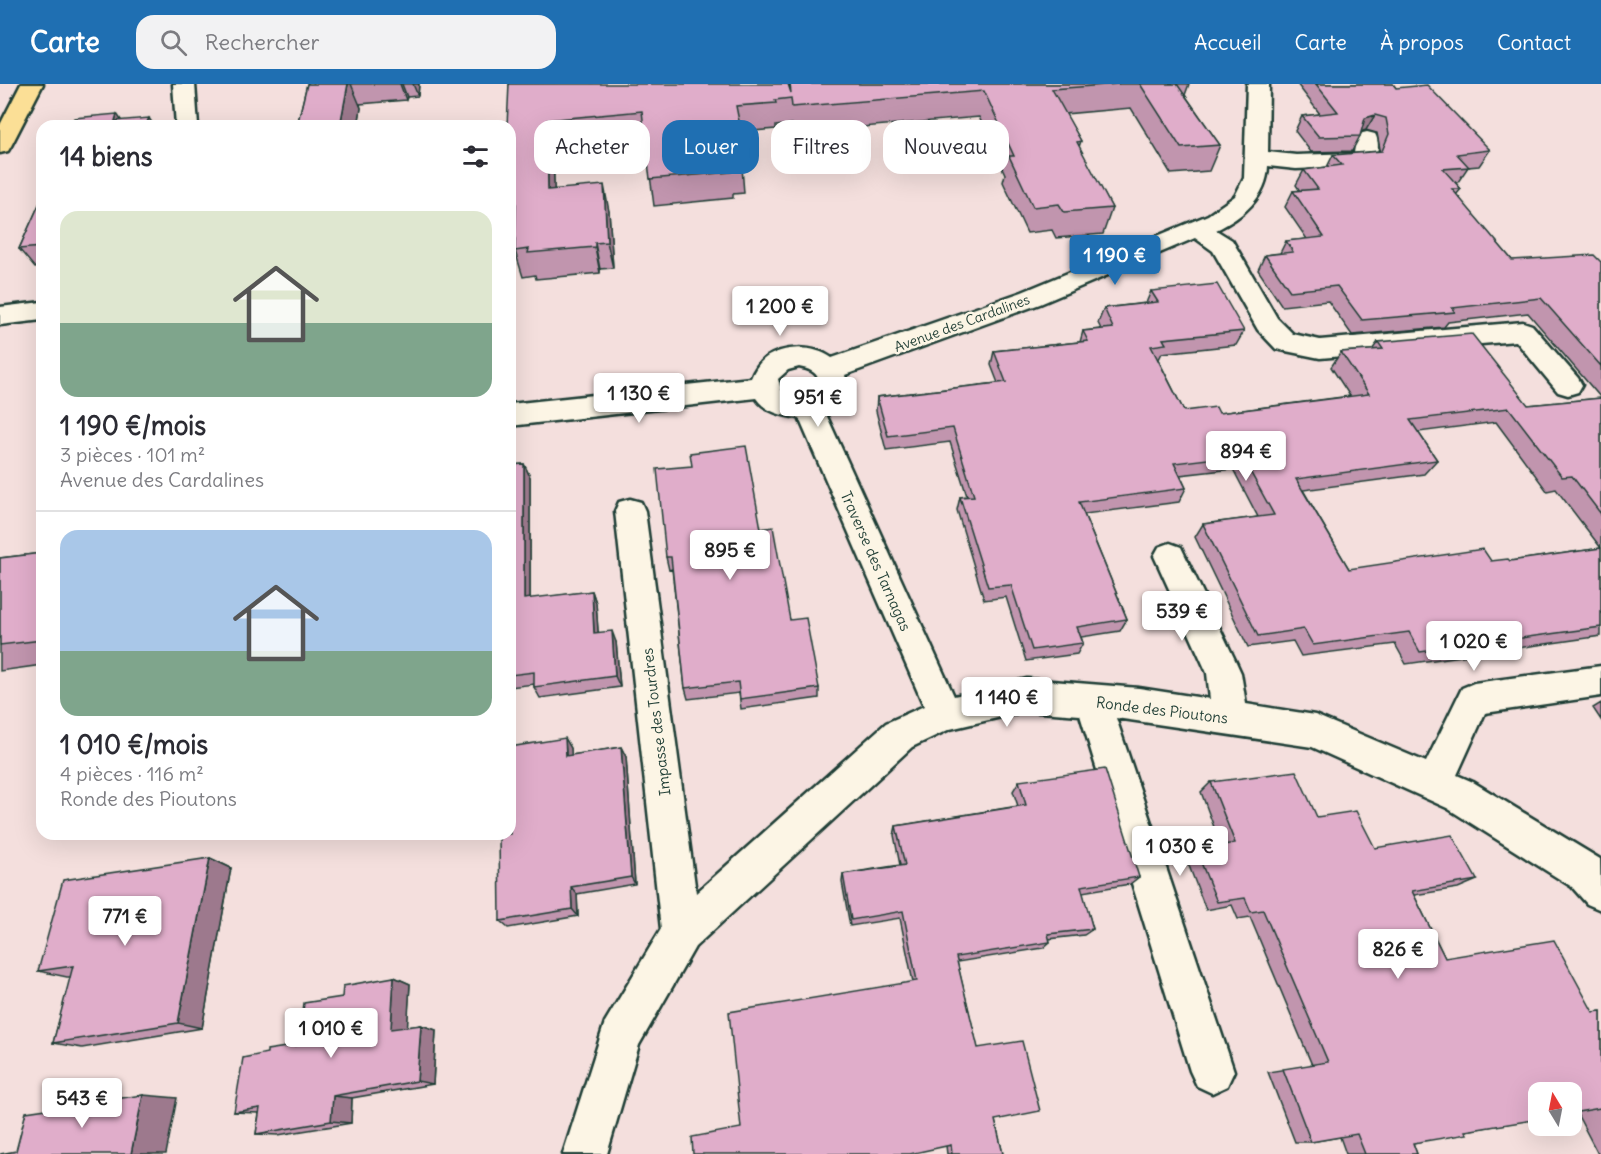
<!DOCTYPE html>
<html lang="fr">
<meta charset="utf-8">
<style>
:root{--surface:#fff;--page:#f2f2f3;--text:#2b2b33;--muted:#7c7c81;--line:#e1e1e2;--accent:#1f6fb2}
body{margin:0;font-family:Delius,sans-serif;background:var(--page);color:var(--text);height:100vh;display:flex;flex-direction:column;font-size:22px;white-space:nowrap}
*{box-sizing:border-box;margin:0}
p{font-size:20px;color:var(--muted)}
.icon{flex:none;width:33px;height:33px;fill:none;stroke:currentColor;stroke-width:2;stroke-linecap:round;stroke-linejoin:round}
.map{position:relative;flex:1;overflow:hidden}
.sheet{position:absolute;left:36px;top:36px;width:480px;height:720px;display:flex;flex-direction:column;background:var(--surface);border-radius:18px;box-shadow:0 6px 24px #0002}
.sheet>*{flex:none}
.guide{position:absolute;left:534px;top:36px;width:570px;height:54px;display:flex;gap:12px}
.needle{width:39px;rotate:350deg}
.tools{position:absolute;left:1528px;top:998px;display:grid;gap:12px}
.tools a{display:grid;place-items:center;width:54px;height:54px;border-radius:12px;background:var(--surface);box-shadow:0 6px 24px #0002;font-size:30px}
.price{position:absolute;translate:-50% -51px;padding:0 14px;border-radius:6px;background:#fff;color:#222;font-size:20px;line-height:39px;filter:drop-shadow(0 2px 3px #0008)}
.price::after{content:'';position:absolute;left:50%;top:36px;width:18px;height:14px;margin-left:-9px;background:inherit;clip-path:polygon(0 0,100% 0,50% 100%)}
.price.current{background:var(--accent);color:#fff}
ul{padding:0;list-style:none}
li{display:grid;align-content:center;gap:12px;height:318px;padding:0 24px}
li+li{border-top:2px solid var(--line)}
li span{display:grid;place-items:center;height:186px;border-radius:18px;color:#555}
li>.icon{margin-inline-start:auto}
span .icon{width:108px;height:108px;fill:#fffc;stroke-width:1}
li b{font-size:26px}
h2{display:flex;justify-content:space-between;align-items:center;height:72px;padding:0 24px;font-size:26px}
.pill{padding:0 21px;border-radius:18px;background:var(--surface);box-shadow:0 6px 24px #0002;font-size:21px;line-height:54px}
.pill.current{background:var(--accent);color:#fff}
header{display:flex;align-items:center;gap:36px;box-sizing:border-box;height:84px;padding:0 30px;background:var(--accent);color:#fff}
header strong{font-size:28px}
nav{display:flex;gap:33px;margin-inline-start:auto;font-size:21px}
.search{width:420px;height:54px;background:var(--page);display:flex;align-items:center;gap:15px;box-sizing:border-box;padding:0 21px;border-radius:18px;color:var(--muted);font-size:22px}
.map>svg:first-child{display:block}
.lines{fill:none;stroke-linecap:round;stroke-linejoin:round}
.minor-casing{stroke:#1f3d34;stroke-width:5}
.major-casing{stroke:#1f3d34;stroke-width:5}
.minor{fill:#fcf5e5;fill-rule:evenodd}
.major{fill:#fbdf96;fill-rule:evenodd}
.wall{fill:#c195ae;stroke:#1f3d34;stroke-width:1.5;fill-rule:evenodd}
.shaded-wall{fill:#9d798d;stroke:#1f3d34;stroke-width:1.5}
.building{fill:#e0adca;stroke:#1f3d34;stroke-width:1.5}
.labels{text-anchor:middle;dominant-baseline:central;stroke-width:5;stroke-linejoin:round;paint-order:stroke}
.far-street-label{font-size:14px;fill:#1f3d34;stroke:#fcf5e5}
.street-label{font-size:15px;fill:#1f3d34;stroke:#fcf5e5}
</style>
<header>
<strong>Carte</strong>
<div class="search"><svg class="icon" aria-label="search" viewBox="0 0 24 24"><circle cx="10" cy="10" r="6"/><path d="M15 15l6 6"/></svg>Rechercher</div>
<nav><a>Accueil</a><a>Carte</a><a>À propos</a><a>Contact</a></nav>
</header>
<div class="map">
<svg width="1601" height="1070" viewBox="0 0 1601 1070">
<rect width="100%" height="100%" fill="#f4dfdd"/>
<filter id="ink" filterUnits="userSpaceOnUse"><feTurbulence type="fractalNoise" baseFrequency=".0167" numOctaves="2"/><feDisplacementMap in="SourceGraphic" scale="12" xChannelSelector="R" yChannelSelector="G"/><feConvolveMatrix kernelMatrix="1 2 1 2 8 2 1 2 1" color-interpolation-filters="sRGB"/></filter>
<g filter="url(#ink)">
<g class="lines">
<defs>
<path id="minor" d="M 173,0 L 195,0 L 198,42 L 176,42 Z
M 1247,0 L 1269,0 L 1268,68 L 1296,71 L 1354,69 L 1356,55 L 1359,50 L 1367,48 L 1375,50 C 1380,58 1378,72 1373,80 L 1365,82 L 1296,85 L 1268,82 C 1267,113 1242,134 1216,146 L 1232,156 L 1277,234 L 1293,250 L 1320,256 L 1523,238 L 1532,241 L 1578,294 L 1582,301 L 1578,308 L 1568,311 L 1558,308 L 1516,257 L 1320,274 L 1276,265 L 1258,246 L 1213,167 L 1195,154 L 1040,220 L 845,291 C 850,306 837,321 825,328 L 954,612 L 1027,595 L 1139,604 L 1210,615 L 1207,589 L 1154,472 L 1159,463 L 1170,459 L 1181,463 L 1236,578 L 1241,589 L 1246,620 L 1315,631 L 1426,678 L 1462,604 L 1474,599 L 1601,582 L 1601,612 L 1485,629 L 1457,691 L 1473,698 L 1600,775 L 1601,826 L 1587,820 L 1572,803 L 1447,724 L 1312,663 L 1116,634 L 1234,987 L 1227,1002 L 1212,1009 L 1197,1002 L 1190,987 L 1080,631 L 1027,627 L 950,645 L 912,663 L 695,863 L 639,961 L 607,1070 L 563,1070 L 605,938 L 661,845 L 615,427 L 619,418 L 630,415 L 641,418 L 645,427 L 696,809 L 886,639 L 924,622 L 799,334 C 783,332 765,328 756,314 L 510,342 L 510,320 L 751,294 C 754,287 758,280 764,275 C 783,261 814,261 832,274 L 1022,208 L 1208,131 L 1235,112 L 1244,94 ZM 799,283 C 808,285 816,287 819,296 L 813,309 L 797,314 L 781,306 L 778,295 L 788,286 Z
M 42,218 L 42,236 L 0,241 L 0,223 Z"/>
<path id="major" d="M 21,0 L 43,0 L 11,62 L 8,67 L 0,69 L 0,41 Z"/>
</defs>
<!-- minor casing -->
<use href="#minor" class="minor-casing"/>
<!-- major casing -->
<use href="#major" class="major-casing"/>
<!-- minor -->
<use href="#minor" class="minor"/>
<!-- major -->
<use href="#major" class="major"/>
</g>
<!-- wall -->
<path class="wall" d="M 307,0 L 419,0 L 418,12 L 407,13 L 406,16 L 360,20 L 361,24 L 358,42 L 297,42 Z
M 509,0 L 789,4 L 789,0 L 1189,0 L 1185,11 L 1220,61 L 1209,87 L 1171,90 L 1131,24 L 1065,30 L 1081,57 L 1079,63 L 1112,124 L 1103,150 L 1056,154 L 1052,146 L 1027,149 L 1003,98 L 1005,90 L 979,33 L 792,49 L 792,40 L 776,42 L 776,45 L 741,48 L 742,69 L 739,69 L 742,83 L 744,109 L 733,110 L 733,114 L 654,122 L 645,53 L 553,62 L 554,105 L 609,127 L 613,184 L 600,185 L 600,189 L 536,195 L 535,191 L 523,193 L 515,167 L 516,143 L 511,128 L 510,128 L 510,42 Z
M 1297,0 L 1393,0 L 1396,4 L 1490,66 L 1479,82 L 1468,83 L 1458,98 L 1455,98 L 1461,105 L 1456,111 L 1512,176 L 1601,178 L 1601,552 L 1406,580 L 1395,560 L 1301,572 L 1293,557 L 1248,563 L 1195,453 L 1203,440 L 1258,433 L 1233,385 L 1180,391 L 1186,404 L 1179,418 L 1084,430 L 1127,535 L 1120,547 L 1081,553 L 1083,559 L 1077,570 L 1026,577 L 1006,513 L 984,516 L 957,426 L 960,413 L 967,412 L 950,358 L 886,366 L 876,327 L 877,313 L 998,299 L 991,281 L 994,267 L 1080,258 L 1083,247 L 1101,245 L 1098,239 L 1104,224 L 1146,219 L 1151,207 L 1244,247 L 1236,261 L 1162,269 L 1159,275 L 1158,275 L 1184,327 L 1219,329 L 1350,312 L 1331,283 L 1341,268 L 1372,266 L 1378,258 L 1528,321 L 1601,314 L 1528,229 L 1448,238 L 1444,243 L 1352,251 L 1328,217 L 1282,222 L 1258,186 L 1265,171 L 1280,169 L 1286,157 L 1307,155 L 1285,123 L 1293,107 L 1300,107 L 1296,101 L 1304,86 L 1327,83 L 1333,71 L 1379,67 L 1380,65 L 1377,49 L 1366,46 L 1362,47 L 1360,52 L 1352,67 L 1311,68 L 1295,47 L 1302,32 L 1320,30 ZM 1496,338 L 1547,407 L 1556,405 L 1601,464 L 1510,477 L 1349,485 L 1303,406 L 1424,390 L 1437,376 L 1418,348 Z
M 42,114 L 42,183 L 35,184 L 19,165 Z
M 524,380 L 530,393 L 530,515 L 592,507 L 596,519 L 598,548 L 616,558 L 620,603 L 540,614 L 534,603 L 534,600 L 510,603 L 510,381 Z
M 761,445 L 790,536 L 819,604 L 819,614 L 741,625 L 739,609 L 688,615 L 685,604 L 672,485 L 669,486 L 666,473 Z
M 42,469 L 42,581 L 0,587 L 0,474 Z
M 1601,619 L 1601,636 L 1593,624 Z
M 621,663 L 626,673 L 635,800 L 577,810 L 578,832 L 508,844 L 500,837 L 571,664 L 571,671 Z
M 1019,697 L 1139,793 L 1130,800 L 1082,808 L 1093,845 L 1084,851 L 1049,855 L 1050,858 L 1043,864 L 957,878 L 1003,1070 L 947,1070 L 946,1062 L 741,1044 L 913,898 L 900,834 L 850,842 L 842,798 L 843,790 L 900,781 L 894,751 L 896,742 L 1018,722 L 1013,707 Z
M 1211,698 L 1317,733 L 1375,764 L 1477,796 L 1458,804 L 1414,811 L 1445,874 L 1593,928 L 1601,927 L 1601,1070 L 1598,1070 L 1576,1028 L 1465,1047 L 1413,1059 L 1417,1070 L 1346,1070 L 1340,1053 L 1311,1058 L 1295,1058 L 1268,988 L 1312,981 L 1250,833 L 1238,835 L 1232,821 L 1206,826 L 1186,774 L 1196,766 L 1221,762 L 1201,708 Z
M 210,774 L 231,784 L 202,944 L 82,964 L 53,959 L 71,893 L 67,893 L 38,887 Z
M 394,893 L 410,900 L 407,943 L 421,941 L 436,946 L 433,1000 L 352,1014 L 351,1039 L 278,1051 L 256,1050 L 259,1029 L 234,1028 L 267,969 L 299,961 L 342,913 Z"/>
<!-- shaded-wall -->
<path class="shaded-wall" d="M 348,0 L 351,0 L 361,24 L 358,42 L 340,42 Z
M 400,0 L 402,0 L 407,13 L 406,16 Z
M 413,0 L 419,0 L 418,12 Z
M 117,30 L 125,42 L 115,37 Z
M 1375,31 L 1366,46 L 1357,49 L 1365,34 Z
M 149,34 L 154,42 L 145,42 Z
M 547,36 L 553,62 L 555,132 L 548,106 Z
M 604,101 L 609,127 L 613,184 L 607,158 Z
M 595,159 L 600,185 L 600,189 L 595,163 Z
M 524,380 L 530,393 L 530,527 L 524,515 Z
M 592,507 L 596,519 L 599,560 L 594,549 Z
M 612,547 L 616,558 L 620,603 L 615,592 Z
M 565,654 L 571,664 L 572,682 L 566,672 Z
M 621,663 L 626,673 L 635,800 L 631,793 Z
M 210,774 L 231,784 L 202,944 L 178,939 Z
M 571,803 L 577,810 L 578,832 L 572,825 Z
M 394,893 L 410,900 L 407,950 L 391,945 Z
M 421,941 L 436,946 L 433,1000 L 417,997 Z
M 143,1011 L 177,1014 L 166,1070 L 131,1070 Z
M 333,1012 L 352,1014 L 351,1039 L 331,1037 Z"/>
<!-- building -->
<path class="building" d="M 307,0 L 348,0 L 340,42 L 297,42 Z
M 509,0 L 788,0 L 791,9 L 790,0 L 1119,0 L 1052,5 L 1081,57 L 1077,58 L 1112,124 L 1064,128 L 1059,120 L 1033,123 L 1009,72 L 1014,72 L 984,7 L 792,23 L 791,14 L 775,16 L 776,19 L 736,22 L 740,42 L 734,43 L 742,83 L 731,84 L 731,88 L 650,95 L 642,27 L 547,36 L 548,106 L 604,101 L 607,158 L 595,159 L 595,163 L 528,169 L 529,165 L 515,167 L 516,120 L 510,120 L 510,42 L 507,42 Z
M 1140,0 L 1177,0 L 1220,61 L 1181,64 Z
M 1316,0 L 1393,0 L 1396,4 L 1427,1 L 1490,66 L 1457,70 L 1469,83 L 1443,85 L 1461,105 L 1452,105 L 1512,176 L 1594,171 L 1601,178 L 1601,282 L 1541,214 L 1452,224 L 1455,228 L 1362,236 L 1337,202 L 1290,207 L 1265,171 L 1293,168 L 1286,157 L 1324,153 L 1293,107 L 1318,105 L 1304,86 L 1342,81 L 1333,71 L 1382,67 L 1389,50 L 1386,34 L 1375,31 L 1365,34 L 1360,52 L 1319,53 L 1302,32 L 1338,28 Z
M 117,30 L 115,37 L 149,34 L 145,42 L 70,42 L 74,34 Z
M 42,114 L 42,163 L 19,165 Z
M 1217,200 L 1244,247 L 1163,255 L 1166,260 L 1151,262 L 1184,327 L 1216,323 L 1219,329 L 1369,310 L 1341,268 L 1383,265 L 1378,258 L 1472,250 L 1528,321 L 1601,314 L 1601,430 L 1572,392 L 1562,393 L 1509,324 L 1410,336 L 1437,376 L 1296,395 L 1349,485 L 1483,465 L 1491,477 L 1508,475 L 1510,477 L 1601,464 L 1601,543 L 1420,568 L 1409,548 L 1313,561 L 1304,545 L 1258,552 L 1203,440 L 1274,431 L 1241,371 L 1174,379 L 1186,404 L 1079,418 L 1127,535 L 1077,543 L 1083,559 L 1032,566 L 1011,501 L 988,503 L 960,413 L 974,412 L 953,344 L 888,352 L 877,313 L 1006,298 L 994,267 L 1088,257 L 1083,247 L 1113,244 L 1104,224 L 1158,218 L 1151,207 Z
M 746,362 L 761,445 L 773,443 L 790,536 L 806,534 L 819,604 L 740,615 L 738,598 L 685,604 L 671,473 L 666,473 L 657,385 L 692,382 L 690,369 Z
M 524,380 L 524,515 L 592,507 L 594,549 L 612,547 L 615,592 L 534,603 L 534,588 L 510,591 L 510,381 Z
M 42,469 L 42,556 L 0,561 L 0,474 Z
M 565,654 L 566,672 L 621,663 L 631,793 L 571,803 L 572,825 L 500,837 L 499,750 L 510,750 L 510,663 Z
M 1105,685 L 1139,793 L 1081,802 L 1093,845 L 1048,850 L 1050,858 L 956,873 L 978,964 L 1022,957 L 1040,1027 L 995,1036 L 1003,1070 L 952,1070 L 951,1061 L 910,1070 L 693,1070 L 692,1053 L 741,1044 L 729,928 L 917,897 L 903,827 L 851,836 L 843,790 L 905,781 L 896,742 L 1026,721 L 1019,697 Z
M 1296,687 L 1317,733 L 1356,727 L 1375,764 L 1452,751 L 1477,796 L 1412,807 L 1445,874 L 1554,856 L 1593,928 L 1601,927 L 1601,1026 L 1600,1024 L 1572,1029 L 1572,1008 L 1539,1008 L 1539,1035 L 1465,1047 L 1467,1050 L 1413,1059 L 1417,1070 L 1365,1070 L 1357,1050 L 1311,1058 L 1283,985 L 1328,978 L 1263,826 L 1251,828 L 1245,814 L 1217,818 L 1196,766 L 1235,759 L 1211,698 Z
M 210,774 L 178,939 L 53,959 L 73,882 L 38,887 L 63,796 Z
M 394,893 L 391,945 L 421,941 L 417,997 L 333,1012 L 331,1037 L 256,1050 L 260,1024 L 234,1028 L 243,974 L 267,969 L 267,966 L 299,961 L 304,919 L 342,913 L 343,902 Z
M 143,1011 L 131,1070 L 0,1070 L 16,1067 L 26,1028 Z"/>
</g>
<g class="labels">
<!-- far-street labels -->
<g class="far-street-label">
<text transform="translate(962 239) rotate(-20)">Avenue des Cardalines</text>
</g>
<!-- street labels -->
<g class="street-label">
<text transform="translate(876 477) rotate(66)">Traverse des Tarnagas</text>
<text transform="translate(1162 626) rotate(7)">Ronde des Pioutons</text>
<text transform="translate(656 638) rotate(-97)">Impasse des Tourdres</text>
</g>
</g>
</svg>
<div class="tools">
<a><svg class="needle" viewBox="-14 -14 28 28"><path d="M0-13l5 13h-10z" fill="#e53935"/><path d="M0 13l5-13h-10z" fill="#7c7c81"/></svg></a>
</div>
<b class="price current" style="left:1115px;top:202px">1 190 €</b>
<b class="price" style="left:780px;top:253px">1 200 €</b>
<b class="price" style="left:639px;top:340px">1 130 €</b>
<b class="price" style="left:818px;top:344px">951 €</b>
<b class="price" style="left:1246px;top:398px">894 €</b>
<b class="price" style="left:730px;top:497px">895 €</b>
<b class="price" style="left:1182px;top:558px">539 €</b>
<b class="price" style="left:1474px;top:588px">1 020 €</b>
<b class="price" style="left:1007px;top:644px">1 140 €</b>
<b class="price" style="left:1180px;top:793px">1 030 €</b>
<b class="price" style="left:125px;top:863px">771 €</b>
<b class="price" style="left:1398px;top:896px">826 €</b>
<b class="price" style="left:331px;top:975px">1 010 €</b>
<b class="price" style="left:82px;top:1045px">543 €</b>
<div class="guide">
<a class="pill">Acheter</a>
<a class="pill current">Louer</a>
<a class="pill">Filtres</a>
<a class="pill">Nouveau</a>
</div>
<section class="sheet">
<h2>14 biens<svg class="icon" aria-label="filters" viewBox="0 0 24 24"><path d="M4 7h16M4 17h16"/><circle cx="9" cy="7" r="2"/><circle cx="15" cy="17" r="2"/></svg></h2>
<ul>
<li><span style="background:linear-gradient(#dfe7d0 60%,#7fa58c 0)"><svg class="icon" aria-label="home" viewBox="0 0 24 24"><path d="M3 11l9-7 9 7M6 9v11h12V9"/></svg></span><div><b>1 190 €/mois</b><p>3 pièces · 101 m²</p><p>Avenue des Cardalines</p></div></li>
<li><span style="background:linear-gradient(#a9c7e8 65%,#7fa58c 0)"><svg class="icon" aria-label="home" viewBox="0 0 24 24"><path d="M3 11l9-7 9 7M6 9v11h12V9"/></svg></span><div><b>1 010 €/mois</b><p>4 pièces · 116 m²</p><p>Ronde des Pioutons</p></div></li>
</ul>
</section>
</div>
